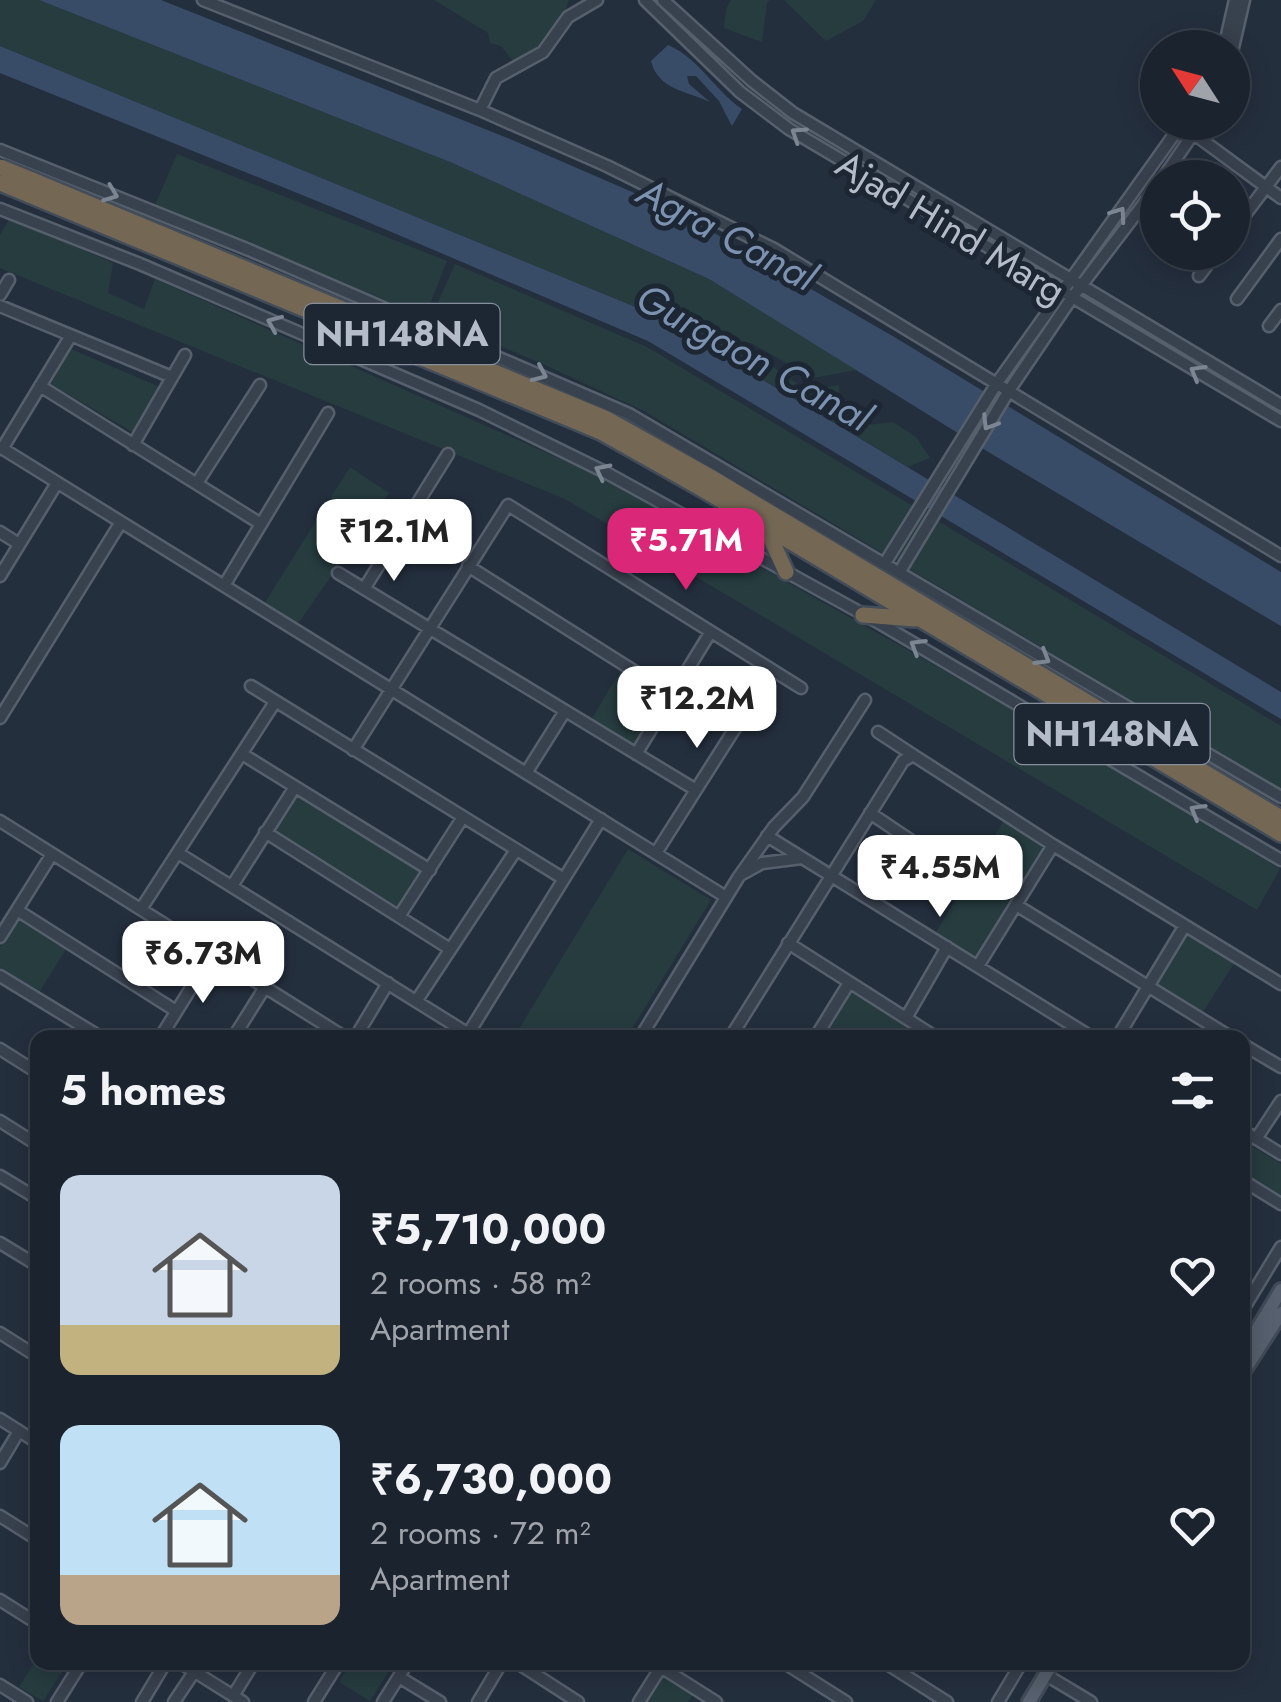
<!DOCTYPE html>
<meta charset="utf-8">
<style>
:root{--surface:#1b232e;--page:#282f3a;--text:#f1f3f6;--muted:#a0a4aa;--line:#39404a;--accent:#db2777}
body{margin:0;font-family:Jost,sans-serif;background:var(--page);color:var(--text);height:100vh;display:flex;flex-direction:column;font-size:38px;white-space:nowrap}
*{box-sizing:border-box;margin:0}
p{font-size:32px;color:var(--muted)}
.icon{flex:none;width:55px;height:55px;fill:none;stroke:currentColor;stroke-width:2;stroke-linecap:round;stroke-linejoin:round}
.map{position:relative;flex:1;overflow:hidden}
.sheet{position:absolute;left:30px;top:1030px;width:1220px;height:640px;display:flex;flex-direction:column;background:var(--surface);border-radius:20px;box-shadow:0 5px 25px #0003,0 0 0 2px var(--line)}
.sheet>*{flex:none}
.needle{width:65px;rotate:306deg}
.fabs{position:absolute;left:1140px;top:30px;display:grid;gap:20px}
.fabs a{display:grid;place-items:center;width:110px;height:110px;border-radius:50%;background:var(--surface);box-shadow:0 5px 25px #0003,0 0 0 2px var(--line);font-size:50px}
.price{position:absolute;translate:-50% -85px;padding:0 22px;border-radius:20px;background:#fff;color:#222;font-size:32px;line-height:65px;filter:drop-shadow(0 2px 5px #0008)}
.price::after{content:'';position:absolute;left:50%;top:60px;width:30px;height:22px;margin-left:-15px;background:inherit;clip-path:polygon(0 0,100% 0,50% 100%)}
.price.on{background:var(--accent);color:#fff}
ul{padding:0;list-style:none}
li{display:flex;align-items:center;gap:30px;height:250px;padding:0 30px}
li span{display:grid;place-items:center;flex:none;width:280px;height:200px;border-radius:20px;color:#555}
li>.icon{margin-inline-start:auto}
span .icon{width:120px;height:120px;fill:#fffc;stroke-width:1}
li b{font-size:42px}
h2{display:flex;justify-content:space-between;align-items:center;height:120px;padding:0 30px;font-size:42px}
.map>svg:first-child{display:block}
.green{fill:#263c3f}
.water{fill:#394c67}
.lines{fill:none;stroke-linecap:round;stroke-linejoin:round}
.minor-casing{stroke:#565f6c;stroke-width:15}
.major-casing{stroke:#414a57;stroke-width:18}
.highway-casing{stroke:#434c59;stroke-width:20}
.minor{stroke:#38414e;stroke-width:10}
.major{stroke:#56606e;stroke-width:12}
.highway{stroke:#746855;stroke-width:15}
.highway-bridge-casing{stroke:#434c59;stroke-width:20;stroke-linecap:butt}
.highway-bridge{stroke:#746855;stroke-width:15}
.oneway{stroke:#7c8592}
.labels{text-anchor:middle;dominant-baseline:central;stroke-width:10;stroke-linejoin:round;paint-order:stroke}
.shield{fill:#1d2633;stroke:#878f9c;stroke-width:2.5}
.shield-label{font-size:35px;font-weight:bold;fill:#b4bcc9}
.street-label{font-size:38px;fill:#b4bcc9;stroke:#1d2633}
.water-label{font-size:40px;font-style:italic;fill:#7c92b1;stroke:#1d2633}
</style>
<div class="map">
<svg width="1281" height="1702" viewBox="0 0 1281 1702">
<rect width="100%" height="100%" fill="#242f3e"/>
<!-- green -->
<path class="green" d="M 0,0 L 39,0 L 450,162 L 709,279 L 857,370 L 813,378 L 751,343 L 748,350 L 808,391 L 839,385 L 840,411 L 859,426 L 893,422 L 916,437 L 930,458 L 908,467 L 655,315 L 0,46 Z
M 434,0 L 569,0 L 563,17 L 534,57 L 513,61 L 501,46 L 490,43 L 488,33 Z
M 731,0 L 770,0 L 767,3 L 762,42 L 724,28 L 726,9 Z
M 784,0 L 876,0 L 863,21 L 826,41 Z
M 177,154 L 447,261 L 425,317 L 155,205 Z
M 10,218 L 113,263 L 108,293 L 144,309 L 155,279 L 597,475 L 1089,752 L 1280,869 L 1257,910 L 565,499 L 0,268 L 0,235 Z
M 455,264 L 647,347 L 1281,726 L 1281,790 L 644,411 L 536,361 L 431,318 Z
M 71,349 L 160,387 L 132,432 L 51,384 Z
M 350,467 L 389,493 L 297,625 L 264,604 Z
M 622,668 L 666,694 L 635,746 L 591,720 Z
M 296,794 L 420,871 L 397,909 L 273,832 Z
M 1006,817 L 1048,843 L 978,959 L 935,934 Z
M 628,849 L 711,900 L 627,1037 L 514,1037 Z
M 19,916 L 68,946 L 40,991 L 0,967 L 0,947 Z
M 1188,932 L 1235,962 L 1203,1012 L 1157,983 Z
M 852,992 L 910,1027 L 903,1037 L 824,1037 Z
M 1242,1140 L 1281,1164 L 1281,1198 L 1243,1174 Z
M 37,1658 L 38,1662 L 68,1663 L 43,1701 L 19,1687 Z
M 351,1663 L 394,1663 L 370,1701 L 339,1682 Z
M 662,1676 L 693,1695 L 688,1702 L 646,1702 Z"/>
<!-- water -->
<path class="water" d="M 39,0 L 161,0 L 510,139 L 676,211 L 896,338 L 1281,572 L 1281,626 L 995,456 L 709,279 L 450,162 Z
M 668,45 C 699,58 715,91 742,109 L 732,126 L 719,101 L 696,76 L 687,76 L 689,84 L 710,102 C 687,91 658,90 651,61 Z
M 0,46 L 655,315 L 1281,692 L 1281,719 L 648,341 L 349,214 L 0,73 Z"/>
<g class="lines">
<defs>
<path id="minor" d="M 203,0 L 480,110 L 607,166 L 774,249 L 1281,556
M 645,0 L 740,92 L 789,129 L 1281,421
M 663,0 L 752,81 L 793,113 L 1281,405
M 1224,48 L 1235,0
M 1232,52 L 1244,0
M 480,110 L 496,78 L 543,52 L 568,17 L 597,0
M 1194,134 L 1281,198
M 0,150 L 249,250 L 629,414 L 1281,797
M 1163,178 L 1201,122
M 0,209 L 140,264 L 479,410 L 605,472 L 881,624 L 1281,860
M 1232,232 L 1281,167
M 1199,276 L 1217,252
M 0,295 L 9,280
M 1237,299 L 1281,239
M 0,306 L 172,377
M 1269,326 L 1281,310
M 40,386 L 261,524
M 133,445 L 185,355
M 0,447 L 726,897
M 2,449 L 70,337
M 197,483 L 260,385
M 0,532 L 19,544
M 885,563 L 997,383 L 1183,122
M 468,566 L 672,695
M 900,571 L 1010,389 L 1071,299 L 1158,185
M 338,573 L 696,790
M 0,576 L 57,483
M 225,584 L 328,413
M 364,589 L 448,454
M 251,686 L 564,879
M 0,718 L 121,522
M 878,732 L 913,755
M 353,750 L 508,505 L 801,688
M 242,754 L 430,870
M 636,754 L 710,633
M 526,773 L 565,711
M 870,813 L 962,875
M 0,821 L 346,1038
M 265,832 L 450,949
M 767,836 L 1093,1038
M 178,853 L 475,1038
M 656,853 L 772,670
M 742,874 L 762,863 L 802,858
M 232,886 L 295,787
M 1016,905 L 1232,1038
M 141,909 L 275,702
M 17,910 L 176,1011
M 400,915 L 463,817
M 0,937 L 52,854
M 788,943 L 937,1038
M 978,966 L 1053,845
M 0,976 L 102,1038
M 417,1000 L 516,850
M 906,1018 L 947,947
M 468,1034 L 601,819
M 160,1038 L 212,954
M 233,1038 L 265,987
M 355,1038 L 388,983
M 640,1038 L 738,878 L 774,827 L 803,797 L 865,700
M 730,1038 L 903,761 L 913,755 L 1053,845 L 1281,984
M 815,1038 L 849,983
M 1117,1038 L 1184,927
M 1242,1044 L 1281,1067
M 0,1049 L 38,1073
M 0,1121 L 38,1145
M 1242,1130 L 1281,1154
M 1256,1139 L 1281,1101
M 0,1176 L 38,1199
M 1242,1180 L 1281,1204
M 0,1243 L 38,1266
M 1242,1311 L 1281,1247
M 0,1333 L 38,1357
M 0,1419 L 38,1443
M 0,1463 L 19,1431
M 0,1516 L 38,1540
M 0,1600 L 38,1624
M 179,1662 L 243,1702
M 516,1662 L 578,1702
M 653,1662 L 716,1702
M 783,1662 L 846,1702
M 884,1662 L 947,1702
M 1046,1675 L 1091,1702
M 399,1677 L 440,1702
M 0,1685 L 27,1702
M 233,1696 L 254,1662
M 57,1702 L 82,1662
M 142,1702 L 166,1662
M 174,1702 L 194,1672
M 314,1702 L 339,1662
M 383,1702 L 408,1662
M 478,1702 L 502,1662
M 639,1702 L 661,1667
M 998,1702 L 1022,1662"/>
<path id="major" d="M 1242,1355 L 1281,1290
M 1242,1374 L 1281,1313
M 1029,1702 L 1053,1662"/>
<path id="highway" d="M 32,180 L 607,419 L 709,476 L 1281,818
M 27,194 L 601,432 L 702,489 L 1281,834
M 767,530 L 786,572
M 863,615 L 915,619"/>
</defs>
<!-- minor casing -->
<use href="#minor" class="minor-casing"/>
<!-- major casing -->
<use href="#major" class="major-casing"/>
<!-- highway casing -->
<use href="#highway" class="highway-casing"/>
<!-- minor -->
<use href="#minor" class="minor"/>
<!-- major -->
<use href="#major" class="major"/>
<!-- highway -->
<use href="#highway" class="highway"/>
<defs>
<path id="highway-bridge" d="M 0,167 L 32,180
M 0,183 L 27,194"/>
</defs>
<!-- highway-bridge casing -->
<use href="#highway-bridge" class="highway-bridge-casing"/>
<!-- highway-bridge -->
<use href="#highway-bridge" class="highway-bridge"/>
</g>
<!-- one-way arrows -->
<defs><path id="oneway-chevron" d="M-2-3.5L2.5 0L-2 3.5" fill="none" stroke-width="1.6" stroke-linecap="round" stroke-linejoin="round" transform="scale(2.5)"/></defs>
<g class="oneway">
<use href="#oneway-chevron" transform="translate(798 134) rotate(-147)"/>
<use href="#oneway-chevron" transform="translate(111 194) rotate(21)"/>
<use href="#oneway-chevron" transform="translate(1119 214) rotate(-55)"/>
<use href="#oneway-chevron" transform="translate(274 323) rotate(-157)"/>
<use href="#oneway-chevron" transform="translate(1197 372) rotate(-150)"/>
<use href="#oneway-chevron" transform="translate(540 374) rotate(24)"/>
<use href="#oneway-chevron" transform="translate(989 423) rotate(122)"/>
<use href="#oneway-chevron" transform="translate(602 471) rotate(-153)"/>
<use href="#oneway-chevron" transform="translate(917 646) rotate(-149)"/>
<use href="#oneway-chevron" transform="translate(1043 658) rotate(31)"/>
<use href="#oneway-chevron" transform="translate(1197 811) rotate(-150)"/>
</g>
<g class="labels">
<!-- shield labels -->
<g class="shield">
<rect x="304.5" y="304" width="195" height="60" rx="8"/>
<rect x="1014.5" y="704" width="195" height="60" rx="8"/>
</g>
<g class="shield-label">
<text x="402" y="334">NH148NA</text>
<text x="1112" y="734">NH148NA</text>
</g>
<!-- street labels -->
<g class="street-label">
<text transform="translate(951 227) rotate(31)">Ajad Hind Marg</text>
</g>
<!-- water labels -->
<g class="water-label">
<text transform="translate(727 234) rotate(28)">Agra Canal</text>
<text transform="translate(754 357) rotate(29)">Gurgaon Canal</text>
</g>
</g>
</svg>
<div class="fabs">
<a><svg class="needle" viewBox="-14 -14 28 28"><path d="M0-13l5 13h-10z" fill="#e53935"/><path d="M0 13l5-13h-10z" fill="#a0a4aa"/></svg></a>
<a><svg class="icon" aria-label="locate" viewBox="0 0 24 24"><circle cx="12" cy="12" r="6"/><path d="M12 2v4M12 18v4M2 12h4M18 12h4"/></svg></a>
</div>
<b class="price" style="left:394px;top:584px">₹12.1M</b>
<b class="price on" style="left:686px;top:593px">₹5.71M</b>
<b class="price" style="left:697px;top:751px">₹12.2M</b>
<b class="price" style="left:940px;top:920px">₹4.55M</b>
<b class="price" style="left:203px;top:1006px">₹6.73M</b>
<section class="sheet">
<h2>5 homes<svg class="icon" aria-label="filters" viewBox="0 0 24 24"><path d="M4 7h16M4 17h16"/><circle cx="9" cy="7" r="2"/><circle cx="15" cy="17" r="2"/></svg></h2>
<ul>
<li><span style="background:linear-gradient(#c9d6e8 75%,#c2b280 0)"><svg class="icon" aria-label="home" viewBox="0 0 24 24"><path d="M3 11l9-7 9 7M6 9v11h12V9"/></svg></span><div><b>₹5,710,000</b><p>2 rooms · 58 m²</p><p>Apartment</p></div><svg class="icon" aria-label="heart" viewBox="0 0 24 24"><path d="M12 20l-8-8c-3-5 5-10 8-4 3-6 11-1 8 4z"/></svg></li>
<li><span style="background:linear-gradient(#bfe0f5 75%,#b9a48a 0)"><svg class="icon" aria-label="home" viewBox="0 0 24 24"><path d="M3 11l9-7 9 7M6 9v11h12V9"/></svg></span><div><b>₹6,730,000</b><p>2 rooms · 72 m²</p><p>Apartment</p></div><svg class="icon" aria-label="heart" viewBox="0 0 24 24"><path d="M12 20l-8-8c-3-5 5-10 8-4 3-6 11-1 8 4z"/></svg></li>
</ul>
</section>
</div>
